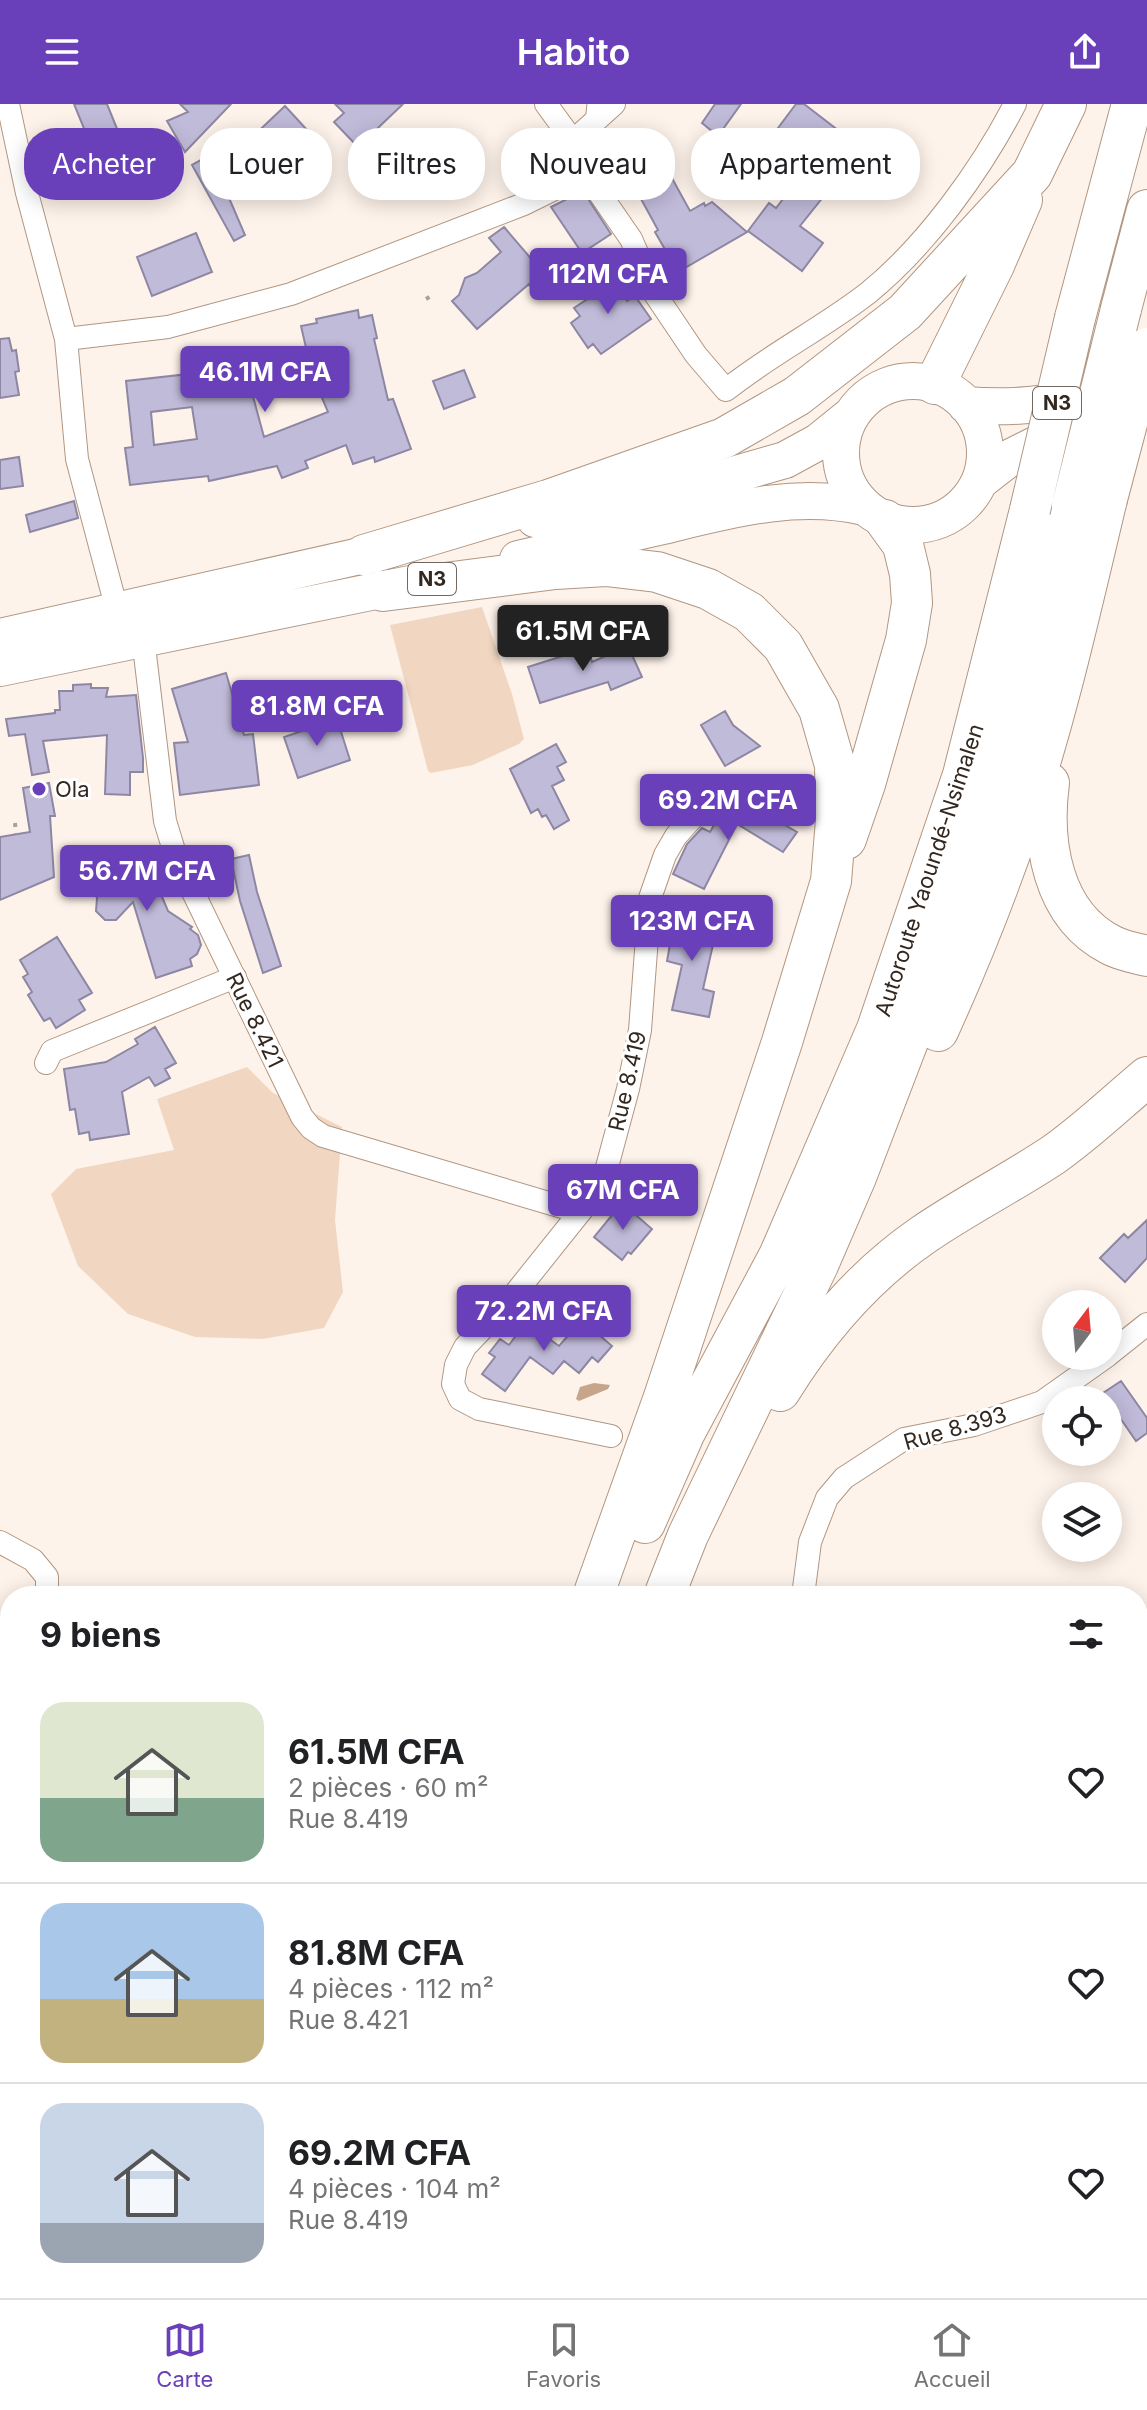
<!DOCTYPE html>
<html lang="fr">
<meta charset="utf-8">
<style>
:root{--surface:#fff;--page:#f6f6f6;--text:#202124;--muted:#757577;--line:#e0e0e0;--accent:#6940b9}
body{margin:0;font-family:Inter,sans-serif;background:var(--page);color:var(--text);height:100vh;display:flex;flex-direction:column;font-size:30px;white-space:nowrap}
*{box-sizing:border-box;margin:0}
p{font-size:26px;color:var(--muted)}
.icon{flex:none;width:44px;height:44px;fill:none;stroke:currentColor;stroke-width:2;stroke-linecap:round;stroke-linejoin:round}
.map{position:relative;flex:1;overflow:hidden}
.sheet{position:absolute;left:0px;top:1482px;width:1148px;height:712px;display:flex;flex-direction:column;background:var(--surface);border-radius:32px 32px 0 0;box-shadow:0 4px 20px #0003}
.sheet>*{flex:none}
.guide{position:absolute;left:24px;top:24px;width:1100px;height:72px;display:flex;gap:16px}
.needle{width:52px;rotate:16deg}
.tools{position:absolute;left:1042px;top:1186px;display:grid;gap:16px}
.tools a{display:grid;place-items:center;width:80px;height:80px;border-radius:50%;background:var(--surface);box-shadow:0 4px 20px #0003;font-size:40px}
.price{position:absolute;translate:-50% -68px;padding:0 18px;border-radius:8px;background:var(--accent);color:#fff;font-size:26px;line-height:52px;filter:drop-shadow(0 2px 4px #0008)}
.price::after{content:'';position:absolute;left:50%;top:48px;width:24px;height:18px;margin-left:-12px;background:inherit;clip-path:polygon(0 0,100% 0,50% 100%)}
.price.selected{background:#222;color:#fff}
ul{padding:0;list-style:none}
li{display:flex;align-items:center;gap:24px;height:200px;padding:0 40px}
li+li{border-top:2px solid var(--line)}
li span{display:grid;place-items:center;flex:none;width:224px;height:160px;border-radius:24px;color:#555}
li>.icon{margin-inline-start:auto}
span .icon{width:96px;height:96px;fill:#fffc;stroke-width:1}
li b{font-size:34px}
h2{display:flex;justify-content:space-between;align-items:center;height:96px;padding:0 40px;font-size:34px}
.chip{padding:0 28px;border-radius:32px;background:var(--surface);box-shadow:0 4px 20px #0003;font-size:28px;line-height:72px}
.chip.selected{background:var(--accent);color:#fff}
header{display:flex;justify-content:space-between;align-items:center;height:104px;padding:0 40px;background:var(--accent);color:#fff;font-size:36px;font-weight:600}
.menu{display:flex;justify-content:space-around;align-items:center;height:112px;border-top:2px solid var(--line);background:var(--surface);font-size:22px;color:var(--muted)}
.menu a{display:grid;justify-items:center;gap:4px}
.menu .selected{color:var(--accent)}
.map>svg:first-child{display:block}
.green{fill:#f1d7c1}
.water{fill:#c7a58a}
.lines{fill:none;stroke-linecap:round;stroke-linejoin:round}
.river{stroke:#c7a58a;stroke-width:38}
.building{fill:#c1bbda;stroke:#8d87a4;stroke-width:2;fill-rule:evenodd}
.service-casing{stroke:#b19681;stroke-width:13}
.minor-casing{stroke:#b19681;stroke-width:24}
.trunk-casing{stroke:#b19681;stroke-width:38}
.motorway-casing{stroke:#b19681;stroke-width:42}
.path{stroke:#aba097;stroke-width:4;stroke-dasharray:4 6;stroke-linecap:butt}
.service{stroke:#fff;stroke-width:11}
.minor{stroke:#fff;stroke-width:22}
.trunk{stroke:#fff;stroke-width:36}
.motorway{stroke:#fff;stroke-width:40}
.motorway-bridge-casing{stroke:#b19681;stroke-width:42;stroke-linecap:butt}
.motorway-bridge{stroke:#fff;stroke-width:40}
.poi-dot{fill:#6940b9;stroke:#fff;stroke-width:3}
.labels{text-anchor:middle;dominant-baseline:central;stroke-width:6;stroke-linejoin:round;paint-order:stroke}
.shield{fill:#fff;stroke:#706863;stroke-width:2}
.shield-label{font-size:20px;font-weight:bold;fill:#332820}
.poi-label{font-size:22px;fill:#332820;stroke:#fff;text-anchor:start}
.street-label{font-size:22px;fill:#332820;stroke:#fff}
</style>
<header><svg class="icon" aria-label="menu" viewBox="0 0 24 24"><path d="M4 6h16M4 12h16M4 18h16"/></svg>Habito<svg class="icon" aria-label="share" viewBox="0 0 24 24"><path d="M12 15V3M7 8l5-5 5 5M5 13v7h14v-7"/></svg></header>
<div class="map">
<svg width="1147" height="2194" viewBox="0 0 1147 2194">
<rect width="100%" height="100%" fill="#fef3ea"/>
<!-- green -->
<path class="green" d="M 482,503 L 512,590 L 524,635 L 519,640 L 473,661 L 431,669 L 428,667 L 390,521 Z
M 247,963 L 273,989 L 342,1023 L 335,1116 L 343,1188 L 324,1224 L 263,1235 L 195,1233 L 128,1210 L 78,1162 L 51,1090 L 76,1065 L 174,1046 L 157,995 Z
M 1147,1629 L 1147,2194 L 0,2194 L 0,1782 L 10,1780 L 10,2184 L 1138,2184 L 1138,1631 Z"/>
<!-- water -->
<path class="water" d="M 594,1279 L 610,1281 L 608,1285 L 579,1297 L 576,1295 L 580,1283 Z"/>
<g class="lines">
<!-- river -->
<path class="river" d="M 1138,1938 L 1147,1932
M 0,1948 L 10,1950"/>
</g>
<!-- building -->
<path class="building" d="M 74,0 L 107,0 L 122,37 L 157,29 L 166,53 L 99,75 L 89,44 L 92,44 Z
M 180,0 L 231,0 L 185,48 L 167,17 L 188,8 Z
M 335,0 L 403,0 L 358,43 L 334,18 L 344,9 Z
M 715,0 L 741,0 L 718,32 L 702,19 Z
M 796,0 L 804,0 L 865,47 L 843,75 L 840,72 L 800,122 L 823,139 L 802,167 L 748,127 L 769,99 L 776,104 L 815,53 L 778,24 Z
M 285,2 L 308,27 L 266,65 L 271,74 L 229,94 L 245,131 L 234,137 L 192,61 L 246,31 L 249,36 Z
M 662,56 L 690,107 L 704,99 L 705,102 L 712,98 L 747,128 L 678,168 L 655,128 L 658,126 L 629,73 Z
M 583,87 L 611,130 L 582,149 L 551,103 Z
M 504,123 L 545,171 L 531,183 L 529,180 L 477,225 L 452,197 L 459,191 L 465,174 L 477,169 L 501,148 L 489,134 Z
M 196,129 L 212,168 L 152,192 L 137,153 Z
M 604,169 L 618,189 L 621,187 L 627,197 L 635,192 L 651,215 L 601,250 L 593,240 L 588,244 L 571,219 L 580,212 L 574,204 L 589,194 L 587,191 L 594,186 L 590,180 Z
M 358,206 L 359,214 L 372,211 L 377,234 L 374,235 L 388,296 L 393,295 L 411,345 L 375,358 L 374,353 L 353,360 L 346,341 L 305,357 L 308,364 L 282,374 L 277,362 L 209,377 L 208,372 L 130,381 L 125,344 L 133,343 L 126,277 L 188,270 L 187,264 L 219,259 L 220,269 L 245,263 L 264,333 L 328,308 L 312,270 L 301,222 L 317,219 L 316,215 ZM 192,303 L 197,335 L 154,341 L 151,308 Z
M 9,234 L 12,247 L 16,246 L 19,267 L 15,268 L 19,291 L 0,294 L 0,235 Z
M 464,266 L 475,293 L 444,305 L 433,277 Z
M 19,353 L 23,382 L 0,385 L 0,356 Z
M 74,397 L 78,414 L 30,428 L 26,411 Z
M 628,542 L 642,573 L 611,586 L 608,578 L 540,599 L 528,563 L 588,544 L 592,558 Z
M 226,569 L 244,631 L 253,630 L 259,681 L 180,691 L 174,639 L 188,638 L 172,585 Z
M 91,580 L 91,584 L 108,584 L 106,593 L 136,591 L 143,654 L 143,668 L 130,668 L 130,691 L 105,690 L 107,631 L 43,637 L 49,668 L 32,671 L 25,630 L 9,632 L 6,615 L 55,609 L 55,606 L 60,606 L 59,587 L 73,587 L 73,581 Z
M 725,607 L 733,621 L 760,642 L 725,662 L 701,621 Z
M 337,615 L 350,656 L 298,674 L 284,633 Z
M 556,640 L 566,658 L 557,663 L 564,676 L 552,682 L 569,716 L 554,725 L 546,711 L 542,713 L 538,705 L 531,709 L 510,665 Z
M 49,679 L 55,712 L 50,712 L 54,773 L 0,796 L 0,733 L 30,728 L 23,684 Z
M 745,698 L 797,728 L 783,748 L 737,720 L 704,785 L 673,770 L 687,740 L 702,724 L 710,728 L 718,714 Z
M 137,750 L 145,752 L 168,807 L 192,823 L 190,825 L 198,831 L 201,841 L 197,850 L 190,855 L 192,862 L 156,874 L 133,798 L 116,816 L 105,816 L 96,807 L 97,794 L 92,784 L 99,780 L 94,769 Z
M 249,751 L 257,788 L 281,862 L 263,869 L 240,797 L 231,755 Z
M 681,810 L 714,818 L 713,822 L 717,823 L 703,885 L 714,888 L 709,913 L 672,906 L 682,861 L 667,857 L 675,812 L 680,813 Z
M 57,833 L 92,889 L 79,896 L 85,906 L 56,924 L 50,914 L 44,917 L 28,891 L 32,888 L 23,873 L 28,870 L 20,856 Z
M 155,923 L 176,959 L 165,965 L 170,974 L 155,982 L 149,973 L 122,988 L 129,1030 L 90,1036 L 89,1028 L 79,1030 L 75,1005 L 70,1006 L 64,965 L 106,958 L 138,940 L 135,935 Z
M 622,1099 L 652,1125 L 631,1150 L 628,1148 L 622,1156 L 594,1133 Z
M 1147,1116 L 1147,1154 L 1125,1178 L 1100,1154 L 1124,1130 L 1128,1134 Z
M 582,1216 L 612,1242 L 598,1258 L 592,1253 L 579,1269 L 564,1257 L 553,1270 L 530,1253 L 505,1287 L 482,1270 L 495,1253 L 489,1249 L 500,1235 L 509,1241 L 526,1218 L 559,1242 Z
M 1121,1277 L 1147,1314 L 1147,1329 L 1136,1337 L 1103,1289 Z"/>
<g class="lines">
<defs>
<path id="service" d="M 591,19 L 593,0"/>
<path id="minor" d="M 8,0 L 27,89 L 66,235 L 77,355 L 117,506
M 546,0 L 573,37 L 600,90 L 631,135 L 655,190 L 696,251 L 726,286 C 771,250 823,224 868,189 C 926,142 981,66 1015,0
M 573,37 L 614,0
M 66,235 L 168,223 L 291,190 L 524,100 L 589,68
M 143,534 L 165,717 L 176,753 L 302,1013 L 311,1024 L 323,1032 L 579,1108
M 46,959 L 52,947 L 235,873
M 1108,1251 L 1147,1220
M 611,1332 L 479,1305 L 460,1295 L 453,1280 L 456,1261 L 465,1243 L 509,1197 L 593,1092 L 607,1063 L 628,985 L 640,926 L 650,794 L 665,751 L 676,732 L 695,711 L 745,682
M 0,1438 L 33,1456 L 47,1473 L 47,1492
M 803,1492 L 810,1438 L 827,1394 L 844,1374 L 904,1335 L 974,1321 L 1042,1298 L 1107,1252
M 0,1589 L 10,1569
M 0,1677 L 10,1681
M 550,2194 L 554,2184"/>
<path id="trunk" d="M841 349a72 72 0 1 1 144 0a72 72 0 1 1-144 0Z
M 966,301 C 1023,306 1071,297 1126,283
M 980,377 L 1011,353 L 1035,341 L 1117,321
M 535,415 L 701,380 L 785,356 L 818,338 L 849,313
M 518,455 C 567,444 615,433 663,422 C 729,406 797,387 864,403
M 0,533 L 391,445
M 0,564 L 410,480"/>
<path id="motorway" d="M 1121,205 L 1147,106
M 1075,214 L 1132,0
M 935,280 L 994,161 L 1022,96
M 364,451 L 548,396 L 724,334 L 797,292 L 905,208 L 1032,70 L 1066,0
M 383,487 L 555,465 L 606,462 L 657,468 L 708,485 L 749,508 L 783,542 L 819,605 L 835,661 L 836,716 L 831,777 L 782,938 L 664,1293 L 593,1492
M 1049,679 C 1041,738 1052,811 1111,841 C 1122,847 1136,849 1147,852
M 846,735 L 865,680 L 906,536 L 912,499 L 910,470 L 903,441 L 885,416
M 938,927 C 969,859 997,789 1021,718 C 1057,613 1081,503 1107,395
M 780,1287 C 817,1227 865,1171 923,1131 C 965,1102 1011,1079 1053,1051 C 1086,1028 1116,999 1147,973
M 645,1419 L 685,1328 L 779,1152 L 877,925 L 963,671 L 1030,406
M 664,1492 L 688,1431 L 818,1161 L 856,1073 L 968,781 L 1072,402
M 358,2194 L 361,2184
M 406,2194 L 409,2184"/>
</defs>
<!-- service casing -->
<use href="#service" class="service-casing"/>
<!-- minor casing -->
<use href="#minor" class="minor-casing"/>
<!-- trunk casing -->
<use href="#trunk" class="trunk-casing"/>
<!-- motorway casing -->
<use href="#motorway" class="motorway-casing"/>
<!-- path -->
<path class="path" d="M 426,195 L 433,191
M 15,719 L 16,730"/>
<!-- service -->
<use href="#service" class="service"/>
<!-- minor -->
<use href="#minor" class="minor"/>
<!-- trunk -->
<use href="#trunk" class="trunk"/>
<!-- motorway -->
<use href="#motorway" class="motorway"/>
<defs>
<path id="motorway-bridge" d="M 1107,395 L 1147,244
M 1072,402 L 1121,205
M 1030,406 L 1075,214"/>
</defs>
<!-- motorway-bridge casing -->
<use href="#motorway-bridge" class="motorway-bridge-casing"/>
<!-- motorway-bridge -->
<use href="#motorway-bridge" class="motorway-bridge"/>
</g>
<!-- markers -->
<circle class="poi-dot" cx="39" cy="685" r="8"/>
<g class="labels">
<!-- shield labels -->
<g class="shield">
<rect x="1033" y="283" width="48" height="32" rx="6"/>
<rect x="408" y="459" width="48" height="32" rx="6"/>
</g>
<g class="shield-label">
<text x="1057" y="299">N3</text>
<text x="432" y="475">N3</text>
</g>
<!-- poi labels -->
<g class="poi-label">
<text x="55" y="685">Ola</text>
</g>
<!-- street labels -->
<g class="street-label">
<text transform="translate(929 766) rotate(-72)">Autoroute Yaoundé-Nsimalen</text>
<text transform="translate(255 916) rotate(64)">Rue 8.421</text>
<text transform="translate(627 977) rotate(-77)">Rue 8.419</text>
<text transform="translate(955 1324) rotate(-16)">Rue 8.393</text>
</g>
</g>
</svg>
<div class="tools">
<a><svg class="needle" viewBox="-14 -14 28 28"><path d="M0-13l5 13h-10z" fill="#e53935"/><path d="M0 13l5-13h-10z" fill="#757577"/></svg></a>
<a><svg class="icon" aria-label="locate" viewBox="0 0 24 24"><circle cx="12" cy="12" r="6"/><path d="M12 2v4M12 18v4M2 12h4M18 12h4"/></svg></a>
<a><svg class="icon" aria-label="layers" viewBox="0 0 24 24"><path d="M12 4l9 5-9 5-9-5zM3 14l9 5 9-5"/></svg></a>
</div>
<b class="price" style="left:608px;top:212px">112M CFA</b>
<b class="price" style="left:265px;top:310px">46.1M CFA</b>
<b class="price selected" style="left:583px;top:569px">61.5M CFA</b>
<b class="price" style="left:317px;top:644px">81.8M CFA</b>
<b class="price" style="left:728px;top:738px">69.2M CFA</b>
<b class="price" style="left:147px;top:809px">56.7M CFA</b>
<b class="price" style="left:692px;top:859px">123M CFA</b>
<b class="price" style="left:623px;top:1128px">67M CFA</b>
<b class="price" style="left:544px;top:1249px">72.2M CFA</b>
<div class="guide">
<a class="chip selected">Acheter</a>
<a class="chip">Louer</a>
<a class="chip">Filtres</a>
<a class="chip">Nouveau</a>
<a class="chip">Appartement</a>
</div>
<section class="sheet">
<h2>9 biens<svg class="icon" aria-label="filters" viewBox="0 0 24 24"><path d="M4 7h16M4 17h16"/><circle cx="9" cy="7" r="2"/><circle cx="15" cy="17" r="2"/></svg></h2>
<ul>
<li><span style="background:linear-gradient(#dfe7d0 60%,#7fa58c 0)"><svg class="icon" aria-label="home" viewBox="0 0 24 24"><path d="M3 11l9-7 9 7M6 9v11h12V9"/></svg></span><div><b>61.5M CFA</b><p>2 pièces · 60 m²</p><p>Rue 8.419</p></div><svg class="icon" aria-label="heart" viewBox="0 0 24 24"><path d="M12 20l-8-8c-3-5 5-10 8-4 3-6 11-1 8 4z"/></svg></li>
<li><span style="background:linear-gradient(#a9c7e8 60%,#c2b280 0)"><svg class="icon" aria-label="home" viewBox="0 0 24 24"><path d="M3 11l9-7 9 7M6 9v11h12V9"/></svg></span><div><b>81.8M CFA</b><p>4 pièces · 112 m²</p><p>Rue 8.421</p></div><svg class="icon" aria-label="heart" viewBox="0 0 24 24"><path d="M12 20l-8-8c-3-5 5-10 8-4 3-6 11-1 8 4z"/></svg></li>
<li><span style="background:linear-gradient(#c9d6e8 75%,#9aa5b1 0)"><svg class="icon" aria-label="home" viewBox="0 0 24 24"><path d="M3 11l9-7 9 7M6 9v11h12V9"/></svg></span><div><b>69.2M CFA</b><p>4 pièces · 104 m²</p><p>Rue 8.419</p></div><svg class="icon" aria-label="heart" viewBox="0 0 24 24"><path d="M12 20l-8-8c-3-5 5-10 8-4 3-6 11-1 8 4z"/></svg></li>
</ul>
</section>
</div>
<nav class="menu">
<a class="selected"><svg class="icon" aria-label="map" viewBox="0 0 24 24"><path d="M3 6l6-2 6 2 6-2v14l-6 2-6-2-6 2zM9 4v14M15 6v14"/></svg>Carte</a>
<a><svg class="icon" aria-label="saved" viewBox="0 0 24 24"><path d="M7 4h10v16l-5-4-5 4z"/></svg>Favoris</a>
<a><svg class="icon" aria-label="home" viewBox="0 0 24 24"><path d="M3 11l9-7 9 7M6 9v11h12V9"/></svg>Accueil</a>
</nav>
